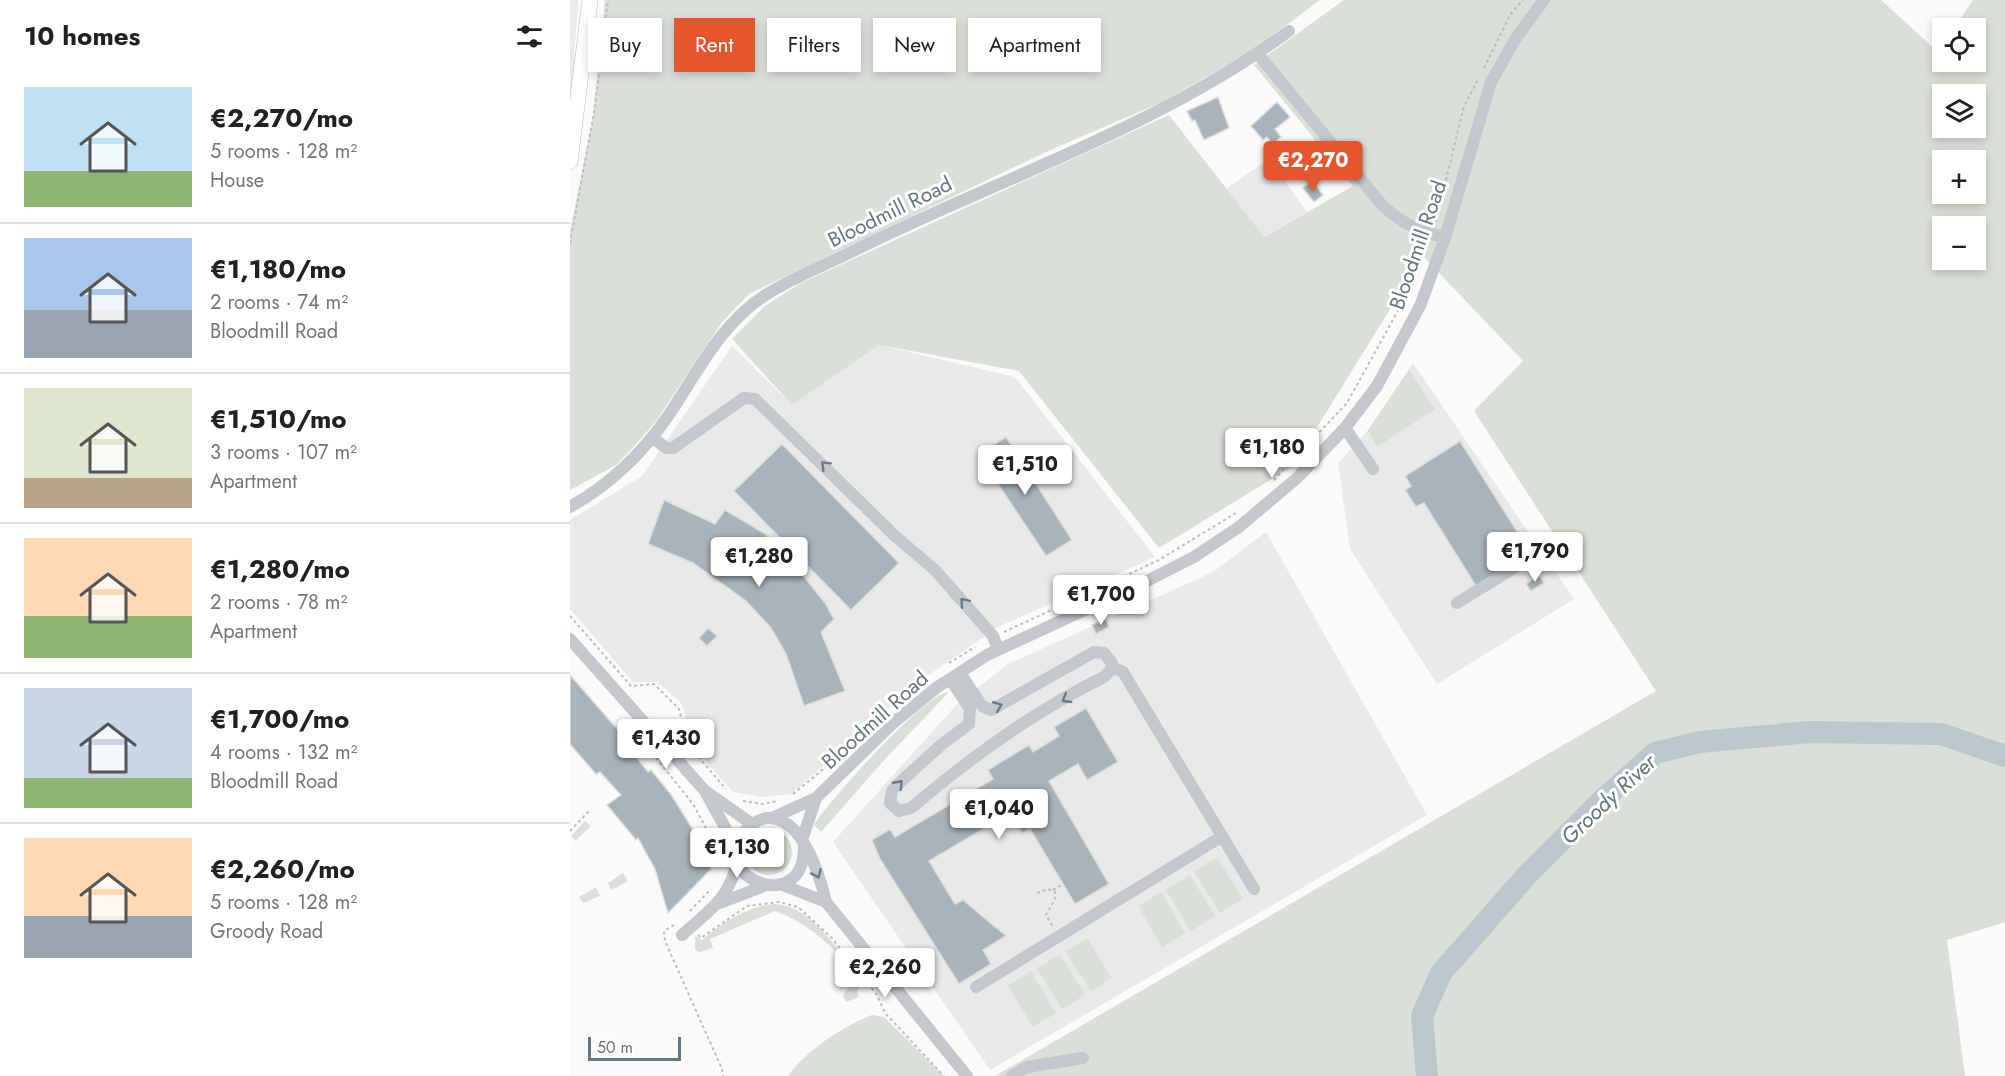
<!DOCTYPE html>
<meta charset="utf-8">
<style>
:root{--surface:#fff;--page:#f2f2f2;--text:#202124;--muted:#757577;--line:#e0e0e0;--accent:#e4572e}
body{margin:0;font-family:Jost,sans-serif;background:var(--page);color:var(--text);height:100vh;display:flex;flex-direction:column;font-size:22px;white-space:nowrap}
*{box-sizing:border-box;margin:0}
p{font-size:20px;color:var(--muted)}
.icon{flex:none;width:33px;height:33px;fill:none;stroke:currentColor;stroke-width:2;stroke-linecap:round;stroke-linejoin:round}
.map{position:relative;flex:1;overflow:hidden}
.sheet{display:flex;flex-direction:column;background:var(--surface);width:570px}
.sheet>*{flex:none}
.hud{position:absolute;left:18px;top:18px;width:570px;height:54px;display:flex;gap:12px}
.buttons{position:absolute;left:1362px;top:18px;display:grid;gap:12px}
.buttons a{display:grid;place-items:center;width:54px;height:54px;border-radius:0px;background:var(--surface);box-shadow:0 3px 9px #0003;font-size:30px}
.scale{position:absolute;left:18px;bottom:15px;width:93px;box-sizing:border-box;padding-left:6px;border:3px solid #657683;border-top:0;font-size:16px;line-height:21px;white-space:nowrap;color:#657683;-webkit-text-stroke:4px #fff;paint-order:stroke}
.price{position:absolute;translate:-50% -51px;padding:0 14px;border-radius:6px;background:#fff;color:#222;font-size:20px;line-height:39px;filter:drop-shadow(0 2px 3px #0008)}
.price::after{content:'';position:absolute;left:50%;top:36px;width:18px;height:14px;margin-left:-9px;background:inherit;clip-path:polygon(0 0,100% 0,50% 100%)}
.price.active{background:var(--accent);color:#fff}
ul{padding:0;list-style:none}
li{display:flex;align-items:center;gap:18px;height:150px;padding:0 24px}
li+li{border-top:2px solid var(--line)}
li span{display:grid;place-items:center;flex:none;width:168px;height:120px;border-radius:0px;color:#555}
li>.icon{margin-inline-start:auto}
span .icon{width:72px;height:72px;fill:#fffc;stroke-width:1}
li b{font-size:26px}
h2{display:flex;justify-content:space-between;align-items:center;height:72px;padding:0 24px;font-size:26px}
.chip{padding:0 21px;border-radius:0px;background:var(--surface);box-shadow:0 3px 9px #0003;font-size:21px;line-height:54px}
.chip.active{background:var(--accent);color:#fff}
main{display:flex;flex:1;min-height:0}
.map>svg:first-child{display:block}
.built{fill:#e8e9e9}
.green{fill:#dadfd7;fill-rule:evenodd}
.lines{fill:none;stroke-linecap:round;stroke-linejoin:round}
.river{stroke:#bbc7cb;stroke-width:22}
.building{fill:#aab3b9;stroke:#dcdcda;stroke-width:1.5}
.major-casing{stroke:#b5babe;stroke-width:16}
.path{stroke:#bbbfc2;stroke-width:2;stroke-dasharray:3 3;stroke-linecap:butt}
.minor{stroke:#c3c8cc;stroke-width:12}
.major{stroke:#fff;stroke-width:15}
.oneway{stroke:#6a7a87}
.labels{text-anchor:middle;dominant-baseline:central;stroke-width:6;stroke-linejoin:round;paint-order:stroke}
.street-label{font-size:21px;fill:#657683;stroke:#fff}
.water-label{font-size:22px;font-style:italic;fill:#60757c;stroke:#fff}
</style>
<main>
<section class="sheet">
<h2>10 homes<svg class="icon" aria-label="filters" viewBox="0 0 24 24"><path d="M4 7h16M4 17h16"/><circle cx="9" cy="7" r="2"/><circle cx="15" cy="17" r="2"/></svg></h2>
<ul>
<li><span style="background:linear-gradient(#bfe0f5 70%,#8fb573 0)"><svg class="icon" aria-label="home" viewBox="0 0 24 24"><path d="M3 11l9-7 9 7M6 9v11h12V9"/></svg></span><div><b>€2,270/mo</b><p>5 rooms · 128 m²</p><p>House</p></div></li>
<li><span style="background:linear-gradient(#a9c7e8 60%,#9aa5b1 0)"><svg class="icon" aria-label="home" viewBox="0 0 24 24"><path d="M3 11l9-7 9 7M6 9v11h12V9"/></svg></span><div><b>€1,180/mo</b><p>2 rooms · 74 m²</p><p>Bloodmill Road</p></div></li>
<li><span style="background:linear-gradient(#dfe7d0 75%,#b9a48a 0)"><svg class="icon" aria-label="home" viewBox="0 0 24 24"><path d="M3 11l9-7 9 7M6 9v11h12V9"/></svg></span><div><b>€1,510/mo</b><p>3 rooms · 107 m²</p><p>Apartment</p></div></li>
<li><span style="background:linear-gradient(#ffd9b3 65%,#8fb573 0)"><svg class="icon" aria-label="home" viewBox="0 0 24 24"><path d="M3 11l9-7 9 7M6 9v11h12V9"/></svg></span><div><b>€1,280/mo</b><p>2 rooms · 78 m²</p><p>Apartment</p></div></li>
<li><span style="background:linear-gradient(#c9d6e8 75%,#8fb573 0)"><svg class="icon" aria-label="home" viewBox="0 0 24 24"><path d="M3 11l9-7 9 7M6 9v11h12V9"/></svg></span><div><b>€1,700/mo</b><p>4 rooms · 132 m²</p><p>Bloodmill Road</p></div></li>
<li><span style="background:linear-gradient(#ffd9b3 65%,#9aa5b1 0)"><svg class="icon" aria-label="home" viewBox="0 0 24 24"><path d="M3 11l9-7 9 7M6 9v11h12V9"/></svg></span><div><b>€2,260/mo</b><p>5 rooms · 128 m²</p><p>Groody Road</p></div></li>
</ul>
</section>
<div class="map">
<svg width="1435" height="1076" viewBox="0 0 1435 1076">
<rect width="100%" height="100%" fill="#fafaf8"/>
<!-- built -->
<path class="built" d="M 0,0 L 8,0 L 0,115 Z
M 699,159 L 737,212 L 693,237 L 656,189 Z
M 309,345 L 445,377 L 585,557 L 428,627 L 353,679 L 221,794 L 192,797 L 163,792 L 137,763 L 134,753 L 117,735 L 115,711 L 110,702 L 87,682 L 63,682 L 0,609 L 0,520 L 72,476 L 162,346 L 222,405 Z
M 843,363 L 1004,599 L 867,684 L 780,549 L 768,463 L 798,430 Z
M 696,532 L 857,815 L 420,1070 L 263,842 L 389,702 L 438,664 L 643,572 Z"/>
<!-- green -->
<path class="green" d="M 35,0 L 750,0 L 680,52 L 592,102 L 478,151 L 179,294 L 152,322 L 86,421 L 67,443 L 46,465 L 0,490 L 0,232 L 23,117 Z
M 774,0 L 1311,0 L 1368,52 L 1372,46 L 1372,62 L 1406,62 L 1406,28 L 1384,28 L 1403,0 L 1435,0 L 1435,922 L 1377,940 L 1395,1076 L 425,1076 L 1086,691 L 904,411 L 953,361 L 853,256 L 723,466 L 589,548 L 449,371 L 309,345 L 222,405 L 162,339 L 195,306 L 231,283 L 599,115 L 694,237 L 783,186 L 684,65 ZM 1372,94 L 1406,94 L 1406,128 L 1372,128 ZM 1372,160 L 1406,160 L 1406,194 L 1372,194 ZM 1372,226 L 1406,226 L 1406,260 L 1372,260 Z
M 839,370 L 865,409 L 807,447 L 798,430 Z
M 379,692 L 317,757 L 251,832 L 244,825 C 257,803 358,690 379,692 Z
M 15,821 L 21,826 L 5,841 L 1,836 Z
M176 852a23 23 0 1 1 46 0a23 23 0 1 1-46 0Z
M 647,857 L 673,899 L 650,913 L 624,872 Z
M 53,873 L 58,881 L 41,890 L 38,883 Z
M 620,875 L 645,916 L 621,931 L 596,890 Z
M 26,887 L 30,896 L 13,903 L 9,897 Z
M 591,892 L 615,933 L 592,947 L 568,906 Z
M 205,904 C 245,907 271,955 293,984 L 287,990 L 289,997 L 276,1002 L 273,996 C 275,990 282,986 282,980 C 278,953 229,918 205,911 L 140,939 L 143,948 L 130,952 L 125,950 L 125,936 L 132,940 C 153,923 177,906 205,904 Z
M 517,938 L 542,978 L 521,991 L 495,952 Z
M 490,954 L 515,995 L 492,1009 L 467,968 Z
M 461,971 L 486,1013 L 463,1027 L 438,986 Z
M 302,1015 L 314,1017 L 374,1076 L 218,1076 C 237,1050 272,1027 302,1015 Z"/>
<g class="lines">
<!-- river -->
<path class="river" d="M 857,1076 L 852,1016 L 871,973 L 958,874 L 1028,804 L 1085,753 L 1130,742 L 1240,732 L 1371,734 L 1435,756"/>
</g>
<!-- building -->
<path class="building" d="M 648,97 L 659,128 L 634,140 L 625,120 L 622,121 L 617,111 Z
M 707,102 L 720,117 L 705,129 L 711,137 L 703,144 L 697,137 L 693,140 L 681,126 Z
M 742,181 L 753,195 L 744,202 L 733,188 Z
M 436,437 L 502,540 L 476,556 L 410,457 L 415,454 L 413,451 Z
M 890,441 L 965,560 L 954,567 L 949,559 L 906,586 L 854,503 L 846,507 L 835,490 L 841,486 L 835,476 Z
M 212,444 L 329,563 L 281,610 L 164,491 Z
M 94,500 L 145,524 L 155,510 L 194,533 L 217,555 L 255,603 L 264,619 L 251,632 L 275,691 L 234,706 L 216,654 L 201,628 L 176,601 L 123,563 L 78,544 Z
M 969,575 L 974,583 L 961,591 L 956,584 Z
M 536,619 L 539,627 L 526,634 L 522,625 Z
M 138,628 L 147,636 L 137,646 L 129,638 Z
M 0,675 L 68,753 L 64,755 L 78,772 L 81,770 L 102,796 L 130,841 L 141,869 L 98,913 L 85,869 L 68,838 L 66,840 L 37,805 L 51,795 L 30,772 L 26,774 L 0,744 Z
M 516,708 L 548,762 L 517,780 L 508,764 L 479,781 L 539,884 L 505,904 L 460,829 L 452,833 L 440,813 L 359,861 L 385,904 L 393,900 L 436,936 L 413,950 L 421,964 L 389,984 L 310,859 L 302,840 L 320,829 L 325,837 L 423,779 L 418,770 L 459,745 L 463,752 L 489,736 L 484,727 Z"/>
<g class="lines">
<defs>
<path id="major" d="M 0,162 L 20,0"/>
</defs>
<!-- major casing -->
<use href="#major" class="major-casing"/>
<!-- path -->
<path class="path" d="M 914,68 L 940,15 L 953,0
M 866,221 L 894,106 L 909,78
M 0,243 L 24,113 L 38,0
M 704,480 L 777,403 L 846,278
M 0,616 L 61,686 L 84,684 L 109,709 L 118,745 L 156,789
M 434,632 L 589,560 L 666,513
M 379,663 L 405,647
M 71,739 L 123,804 L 155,863
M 223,794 L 274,752
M 173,801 L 192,804 L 208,801
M 0,831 L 20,810
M 483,890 L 493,884
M 467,893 L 478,889 L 485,892 L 485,899 L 476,915 L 483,927
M 120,911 L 141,889
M 104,925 L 94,931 L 95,941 L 152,1069 L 153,1076
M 128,935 L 131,938 L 177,906 L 209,902 L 228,907 L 261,937 L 307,995 L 315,1013 L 374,1076"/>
<!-- minor -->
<path class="minor" d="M 688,54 L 812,205 C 832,224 850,231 875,238
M 775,428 L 803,469
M 82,437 L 96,448 L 103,448 L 174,398 L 185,399 L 325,536 L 365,570 L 423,636 L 428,649
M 0,507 C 39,485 70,456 96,419 C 125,377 150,324 194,296 C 220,279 251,267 279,253 C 426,179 586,129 719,31
M 887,603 L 944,568
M 0,639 L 135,791 L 167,849
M 542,667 L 553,672 L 559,682 L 684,889
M 380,679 L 400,709 L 399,724 L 371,745 L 326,786 L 322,791 L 320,803 L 329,811 L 341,808 C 400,758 464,711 534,677 L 541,670 L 542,663 L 534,653 L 524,652 L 421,710 L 412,706 L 390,673
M 138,793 L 182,824
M 202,818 L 246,798 L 323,723 L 366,688 L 417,655 L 573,583 L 624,557 L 669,527 L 727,478 L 775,428 L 807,386 L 850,306 L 875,238 L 921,82 L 946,38 L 974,0
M 232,840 L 246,798
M 234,846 C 235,917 137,878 174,832 C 180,825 188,819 197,818 C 232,815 250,876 256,902 L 397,1076
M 210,884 L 256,902
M 150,903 L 194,886
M 112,935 C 140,910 159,899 168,860
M 406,987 L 651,837
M 442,1076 L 457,1067 L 513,1058"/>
<!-- major -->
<use href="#major" class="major"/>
</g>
<!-- one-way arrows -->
<defs><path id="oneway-chevron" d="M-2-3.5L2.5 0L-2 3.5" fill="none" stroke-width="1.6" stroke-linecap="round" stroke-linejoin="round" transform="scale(1.5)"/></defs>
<g class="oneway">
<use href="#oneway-chevron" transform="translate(255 465) rotate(-135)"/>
<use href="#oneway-chevron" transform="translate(394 602) rotate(-131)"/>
<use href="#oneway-chevron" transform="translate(496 699) rotate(149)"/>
<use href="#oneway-chevron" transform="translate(428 706) rotate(-22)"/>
<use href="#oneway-chevron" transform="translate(329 784) rotate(-48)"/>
<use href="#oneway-chevron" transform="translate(247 874) rotate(66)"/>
</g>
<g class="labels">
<!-- street labels -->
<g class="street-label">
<text transform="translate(320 212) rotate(-26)">Bloodmill Road</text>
<text transform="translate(848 245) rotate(-71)">Bloodmill Road</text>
<text transform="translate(305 720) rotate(-42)">Bloodmill Road</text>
</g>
<!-- water labels -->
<g class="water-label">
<text transform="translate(1038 799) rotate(-43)">Groody River</text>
</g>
</g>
</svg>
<div class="buttons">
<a><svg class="icon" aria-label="locate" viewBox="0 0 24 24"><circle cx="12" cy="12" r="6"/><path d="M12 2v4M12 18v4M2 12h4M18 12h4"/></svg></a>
<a><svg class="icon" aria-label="layers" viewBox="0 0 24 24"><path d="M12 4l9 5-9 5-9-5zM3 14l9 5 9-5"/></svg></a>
<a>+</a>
<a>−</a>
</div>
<div class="scale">50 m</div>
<b class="price active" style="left:743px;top:192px">€2,270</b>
<b class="price" style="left:702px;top:479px">€1,180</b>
<b class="price" style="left:455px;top:496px">€1,510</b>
<b class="price" style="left:965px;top:583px">€1,790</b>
<b class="price" style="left:189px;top:588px">€1,280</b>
<b class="price" style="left:531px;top:626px">€1,700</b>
<b class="price" style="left:96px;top:770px">€1,430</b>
<b class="price" style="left:429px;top:840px">€1,040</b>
<b class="price" style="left:167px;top:879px">€1,130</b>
<b class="price" style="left:315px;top:999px">€2,260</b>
<div class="hud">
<a class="chip">Buy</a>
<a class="chip active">Rent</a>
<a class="chip">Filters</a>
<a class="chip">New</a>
<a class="chip">Apartment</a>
</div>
</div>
</main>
